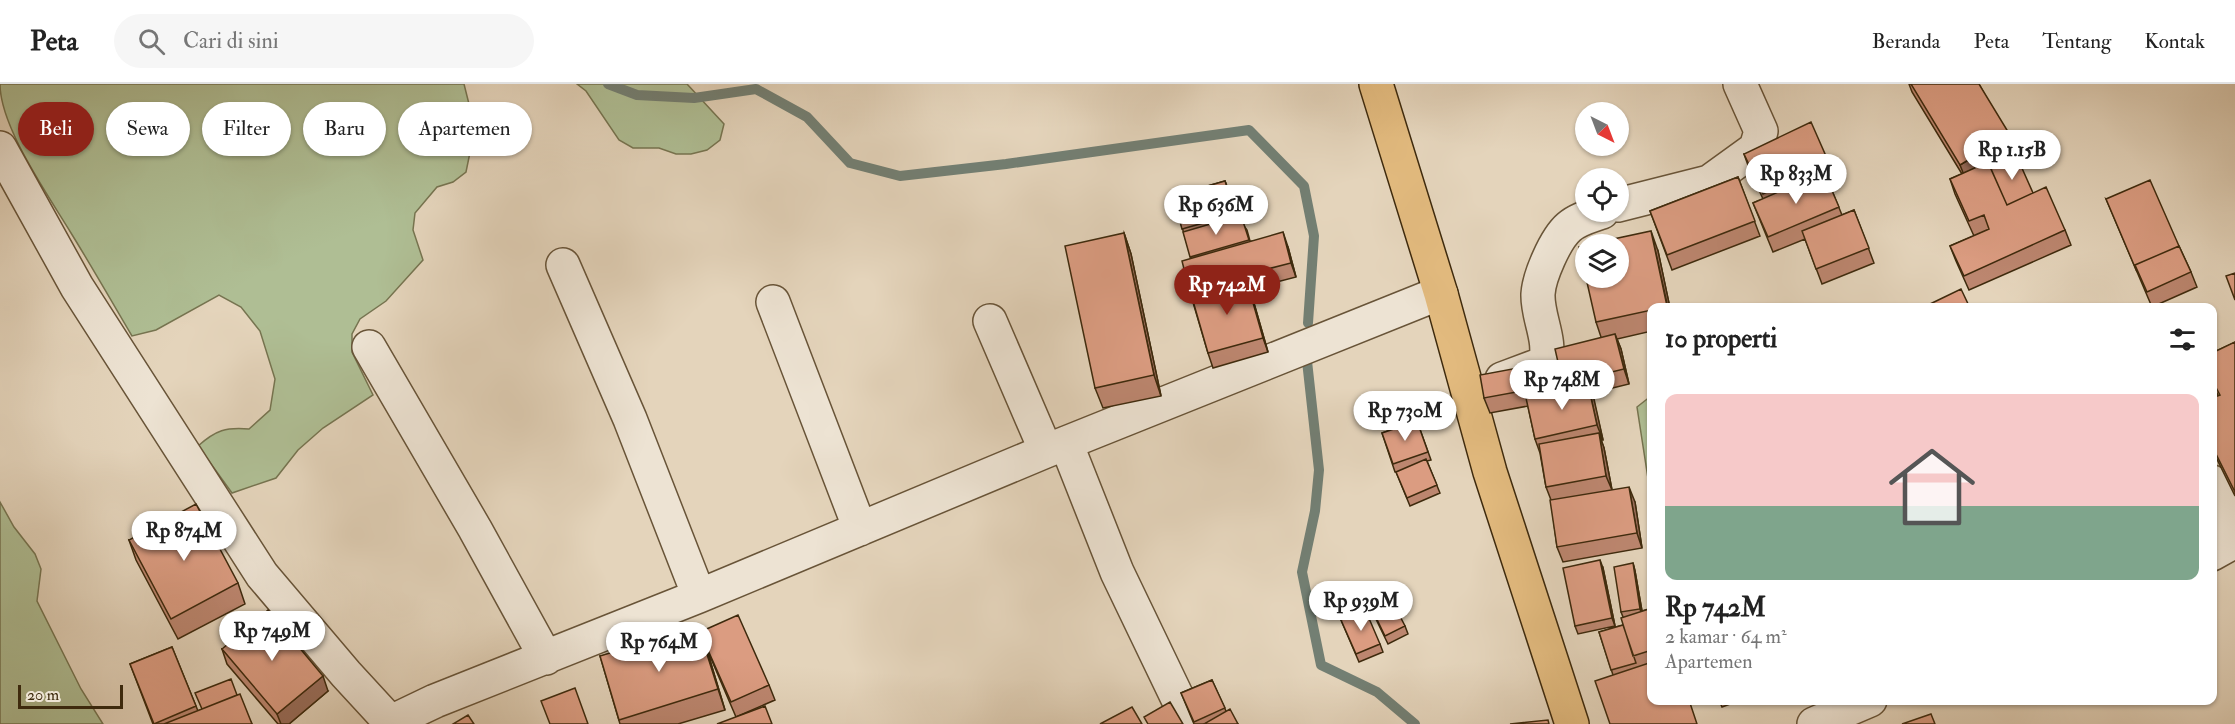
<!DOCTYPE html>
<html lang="id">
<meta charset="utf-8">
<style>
:root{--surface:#fff;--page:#f6f6f6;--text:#222;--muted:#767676;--line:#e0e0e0;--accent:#8f2418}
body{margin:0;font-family:"IM FELL Double Pica",serif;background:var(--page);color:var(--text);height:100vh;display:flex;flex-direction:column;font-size:22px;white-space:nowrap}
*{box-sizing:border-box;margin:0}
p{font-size:20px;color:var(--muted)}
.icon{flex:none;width:33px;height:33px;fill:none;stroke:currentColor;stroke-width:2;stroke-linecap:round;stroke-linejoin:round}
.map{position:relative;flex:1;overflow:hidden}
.panel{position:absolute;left:1647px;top:219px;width:570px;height:402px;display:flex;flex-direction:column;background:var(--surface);border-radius:12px;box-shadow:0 2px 4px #0004}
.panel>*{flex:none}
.guide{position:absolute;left:18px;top:18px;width:570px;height:54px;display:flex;gap:12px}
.needle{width:39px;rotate:138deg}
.buttons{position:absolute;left:1575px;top:18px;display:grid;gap:12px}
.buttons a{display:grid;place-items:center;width:54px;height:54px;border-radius:50%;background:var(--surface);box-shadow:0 2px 4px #0004;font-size:30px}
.scale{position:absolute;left:18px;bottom:15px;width:105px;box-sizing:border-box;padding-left:6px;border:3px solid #3e2a0d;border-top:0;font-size:16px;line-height:21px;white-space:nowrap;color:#3e2a0d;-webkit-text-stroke:4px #ede3d3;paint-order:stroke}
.price{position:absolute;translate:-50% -51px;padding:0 14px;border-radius:21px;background:#fff;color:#222;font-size:20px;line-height:39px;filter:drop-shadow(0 2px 3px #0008)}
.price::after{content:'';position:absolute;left:50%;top:36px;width:18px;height:14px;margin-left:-9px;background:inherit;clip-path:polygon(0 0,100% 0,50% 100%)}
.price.active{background:var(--accent);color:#fff}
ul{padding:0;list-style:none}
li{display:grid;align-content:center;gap:12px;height:318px;padding:0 18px}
li span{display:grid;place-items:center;height:186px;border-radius:12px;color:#555}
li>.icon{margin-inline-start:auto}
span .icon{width:108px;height:108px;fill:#fffc;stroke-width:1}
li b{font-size:26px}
h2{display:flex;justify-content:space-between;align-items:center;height:72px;padding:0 18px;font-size:26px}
.chip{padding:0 21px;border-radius:27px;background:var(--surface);box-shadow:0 2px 4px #0004;font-size:21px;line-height:54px}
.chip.active{background:var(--accent);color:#fff}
header{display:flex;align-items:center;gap:36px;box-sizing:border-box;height:84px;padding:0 30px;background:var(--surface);border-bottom:2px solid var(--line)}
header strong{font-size:28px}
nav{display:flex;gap:33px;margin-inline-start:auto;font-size:21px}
.search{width:420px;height:54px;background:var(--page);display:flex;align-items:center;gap:15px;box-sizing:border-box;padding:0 21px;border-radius:33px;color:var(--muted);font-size:22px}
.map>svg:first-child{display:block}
.green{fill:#afbe94;stroke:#767450;stroke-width:1.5}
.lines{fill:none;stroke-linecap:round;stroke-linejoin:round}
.stream{stroke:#737f73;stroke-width:10}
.minor-casing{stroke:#685438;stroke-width:36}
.major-casing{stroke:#3e2a0d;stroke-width:36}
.minor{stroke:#ede3d3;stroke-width:33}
.major{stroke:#e2ba7e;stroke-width:33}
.wall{fill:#bc866f;stroke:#3e2a0d;stroke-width:1.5}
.shaded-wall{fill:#996d5a;stroke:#3e2a0d;stroke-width:1.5}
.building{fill:#db9c81;stroke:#3e2a0d;stroke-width:1.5}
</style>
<header>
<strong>Peta</strong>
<div class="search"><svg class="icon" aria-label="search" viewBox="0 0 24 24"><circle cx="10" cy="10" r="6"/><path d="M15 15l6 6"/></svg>Cari di sini</div>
<nav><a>Beranda</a><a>Peta</a><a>Tentang</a><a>Kontak</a></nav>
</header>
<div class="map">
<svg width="2235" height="640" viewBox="0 0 2235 640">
<rect width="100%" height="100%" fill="#e4d4bb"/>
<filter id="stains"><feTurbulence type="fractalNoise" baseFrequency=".00333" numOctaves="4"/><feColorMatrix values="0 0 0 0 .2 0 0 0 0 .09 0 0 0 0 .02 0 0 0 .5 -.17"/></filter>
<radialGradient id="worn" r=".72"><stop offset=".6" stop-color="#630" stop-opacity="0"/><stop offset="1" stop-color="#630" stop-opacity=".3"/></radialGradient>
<!-- green -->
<path class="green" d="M 0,0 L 464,0 L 470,24 L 476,39 L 466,88 L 453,98 L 437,103 L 415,129 L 413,146 L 423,176 L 386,217 L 360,235 L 352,250 L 352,268 L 373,311 L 323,344 L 298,366 L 276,394 L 232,409 L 198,362 C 216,346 226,343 249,345 L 270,326 L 275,295 L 260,247 L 241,223 L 219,211 L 156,246 L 132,252 C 112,218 92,183 71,149 C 48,111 0,43 0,0 Z
M 577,0 L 687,0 L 724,40 L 720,56 L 707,66 L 691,70 L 676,70 L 659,64 L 633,64 L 619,56 L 586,7 Z
M 1651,312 L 1651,414 L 1637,323 Z
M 0,418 L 14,443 L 35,470 L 41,485 L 37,517 L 81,605 L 103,640 L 0,640 Z"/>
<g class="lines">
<!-- stream -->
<path class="stream" d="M 608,0 L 637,11 L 694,14 L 756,5 L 807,33 L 850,79 L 900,92 L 1006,80 L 1249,46 L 1304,102 L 1314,152 L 1308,239
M 1306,268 L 1319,386 L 1315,427 L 1302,488 L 1321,581 L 1377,608 L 1415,640"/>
<defs>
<path id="minor" d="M 0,64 L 77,203 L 262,491 L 346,590 L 392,640
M 1618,121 L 1709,98 L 1756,64 L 1761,47 L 1740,0
M 563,181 L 630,335 L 699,512
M 773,218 L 860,445
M 990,237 L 1046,367
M 369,263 L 475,445 L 546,574
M 1502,295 L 1545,279 C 1552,256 1537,233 1538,210 C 1539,193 1555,155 1569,143 C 1578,135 1591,132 1602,128
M 1066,359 L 1117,488 L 1190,640
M 2212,398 L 2235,453
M 2212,470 L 2235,457
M 387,640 L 435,617 L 699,512 L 1046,367 L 1425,215 L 1441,210
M 1814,640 L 1870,616"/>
<path id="major" d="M 1376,0 L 1441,210 L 1490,388 L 1572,640"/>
</defs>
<!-- minor casing -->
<use href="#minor" class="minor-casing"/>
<!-- major casing -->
<use href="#major" class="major-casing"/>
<!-- minor -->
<use href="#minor" class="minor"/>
<!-- major -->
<use href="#major" class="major"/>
</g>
<!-- wall -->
<path class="wall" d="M 1909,0 L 1979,0 L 2015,66 L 1989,82 L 1991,85 L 2033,109 L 2065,146 L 2071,161 L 1969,206 L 1956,177 L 1950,162 L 1974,152 L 1955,110 L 1950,95 L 1962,90 L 1912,8 Z
M 1744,70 L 1829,79 L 1835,94 L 1828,97 L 1842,131 L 1854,126 L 1874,179 L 1822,200 L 1805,155 L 1773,168 L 1753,119 L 1763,115 L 1749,84 Z
M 1738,93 L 1760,152 L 1672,186 L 1650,127 Z
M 1225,97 L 1237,132 L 1247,146 L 1250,157 L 1288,163 L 1296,193 L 1250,205 L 1268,268 L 1213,284 L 1208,269 L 1189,205 L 1191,174 L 1173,112 Z
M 2106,115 L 2179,162 L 2191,188 L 2197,203 L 2152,223 Z
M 1124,149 L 1131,170 L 1161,312 L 1103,324 L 1095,304 Z
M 1658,167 L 1670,224 L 1652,224 L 1652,247 L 1617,255 L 1621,265 L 1629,300 L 1592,309 L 1603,356 L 1601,356 L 1604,364 L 1612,406 L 1635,418 L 1642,464 L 1563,478 L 1557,463 L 1551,416 L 1546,403 L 1540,369 L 1535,355 L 1528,322 L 1490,329 L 1484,314 L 1551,278 L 1556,293 L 1559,307 L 1565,305 L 1563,300 L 1601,253 L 1596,238 Z
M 2235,258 L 2235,412 L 2212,365 L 2212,314 L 2218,311 L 2212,300 L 2212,269 Z
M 1417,337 L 1431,376 L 1427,377 L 1440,409 L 1410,422 L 1396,388 L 1395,388 L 1382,349 Z
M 129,456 L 238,499 L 245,520 L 178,555 L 136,476 Z
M 1633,479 L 1635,487 L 1642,527 L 1652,524 L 1652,616 L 1613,591 L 1599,548 L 1623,541 L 1623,533 L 1621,528 Z
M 1603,484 L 1615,542 L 1578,550 L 1575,542 Z
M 1370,521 L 1405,542 L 1408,550 L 1388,560 L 1373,529 Z
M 1341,536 L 1380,560 L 1383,568 L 1359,578 Z
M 700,548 L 769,601 L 775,616 L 736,633 L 706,563 Z
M 172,563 L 198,627 L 237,611 L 252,640 L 153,640 L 130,580 Z
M 706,563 L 725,626 L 678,640 L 620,640 L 600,572 Z
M 222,565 L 328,607 L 289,640 L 278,640 L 227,580 Z
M 1212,596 L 1226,627 L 1238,640 L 1194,640 L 1181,609 Z
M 1719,616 L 1741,616 L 1722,623 Z"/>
<!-- shaded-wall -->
<path class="shaded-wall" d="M 2010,51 L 2015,66 L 1966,96 L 1960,81 Z
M 1225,97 L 1231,112 L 1240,145 L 1235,130 Z
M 1651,147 L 1658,167 L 1670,224 L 1668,224 Z
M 1283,148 L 1288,163 L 1296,193 L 1291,179 Z
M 1124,149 L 1131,170 L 1161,312 L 1154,291 Z
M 1246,194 L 1251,209 L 1268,268 L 1263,254 Z
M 1615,250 L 1621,265 L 1629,300 L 1624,285 Z
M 1551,278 L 1556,293 L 1561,316 L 1555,301 Z
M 1588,300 L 1594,315 L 1603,356 L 1597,341 Z
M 1599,349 L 1604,364 L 1612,406 L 1606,392 Z
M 1629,403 L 1635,418 L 1642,464 L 1637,449 Z
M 1600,476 L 1603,484 L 1615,542 L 1612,534 Z
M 1633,479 L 1635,487 L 1643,533 L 1640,525 Z
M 698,542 L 706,563 L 725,626 L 718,605 Z
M 323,592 L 328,607 L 289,640 L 281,640 L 277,630 Z"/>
<!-- building -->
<path class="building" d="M 1911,0 L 1979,0 L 2010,51 L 1960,81 Z
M 1811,38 L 1829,79 L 1763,110 L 1744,70 Z
M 2017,73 L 2033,109 L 2007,121 L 1991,85 Z
M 1988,78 L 2007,121 L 2046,103 L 2065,146 L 1964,192 L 1950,162 L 1989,145 L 1984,131 L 1969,137 L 1950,95 Z
M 1824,88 L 1839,123 L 1768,153 L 1753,119 Z
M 1738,93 L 1755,137 L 1667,171 L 1650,127 Z
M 2150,96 L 2179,162 L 2135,181 L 2137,188 L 2106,115 Z
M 1225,97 L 1235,130 L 1182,145 L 1173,112 Z
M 1854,126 L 1869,164 L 1816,185 L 1802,147 Z
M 1241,131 L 1249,156 L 1190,173 L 1183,148 Z
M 1651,147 L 1667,222 L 1660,224 L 1652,224 L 1652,226 L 1596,238 L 1586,194 L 1618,194 L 1618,160 L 1590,160 Z
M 1283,148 L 1291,179 L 1189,205 L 1182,177 Z
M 1124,149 L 1154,291 L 1095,304 L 1065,162 Z
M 1586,162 L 1586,192 L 1579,163 Z
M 2179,162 L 2191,188 L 2147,208 L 2135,181 Z
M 2235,189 L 2235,216 L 2226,192 Z
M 1246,194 L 1263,254 L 1208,269 L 1191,210 Z
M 1961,205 L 1970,224 L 1929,224 L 1928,221 Z
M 1615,250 L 1624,285 L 1563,300 L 1555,265 Z
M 2235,258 L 2235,408 L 2212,362 L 2212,314 L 2220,311 L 2212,296 L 2212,269 Z
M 1551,278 L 1555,301 L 1484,314 L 1480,291 Z
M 1588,300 L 1597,341 L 1535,355 L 1526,314 Z
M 1417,337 L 1428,368 L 1393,380 L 1382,349 Z
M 1599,349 L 1606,392 L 1546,403 L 1539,360 Z
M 1426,375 L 1437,401 L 1407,414 L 1396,388 Z
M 1629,403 L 1637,449 L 1557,463 L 1550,416 Z
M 196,420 L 238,499 L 171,535 L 129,456 Z
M 1600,476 L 1612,534 L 1575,542 L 1563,484 Z
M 1633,479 L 1640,525 L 1621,528 L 1614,483 Z
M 1389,511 L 1405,542 L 1385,552 L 1370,521 Z
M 1652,524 L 1652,566 L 1633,572 L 1621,534 Z
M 1365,525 L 1380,560 L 1356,570 L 1341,536 Z
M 268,526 L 323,592 L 277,630 L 222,565 Z
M 738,531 L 769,601 L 731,618 L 700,548 Z
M 1623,541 L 1636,579 L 1611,586 L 1599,548 Z
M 698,542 L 718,605 L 619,636 L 600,572 Z
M 172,563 L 196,622 L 154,640 L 130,580 Z
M 1652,578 L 1652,616 L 1689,616 L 1697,640 L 1610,640 L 1595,597 Z
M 231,595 L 237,611 L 202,625 L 195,609 Z
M 1212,596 L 1225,624 L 1194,638 L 1181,609 Z
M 575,604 L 588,640 L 550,640 L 541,617 Z
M 240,610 L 252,640 L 164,640 Z
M 1170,618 L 1183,640 L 1148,640 L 1144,633 Z
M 765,622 L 772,640 L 717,640 Z
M 1132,623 L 1142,640 L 1100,640 Z
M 1230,625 L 1238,640 L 1204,640 Z
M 1931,630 L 1935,640 L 1902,640 Z
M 468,631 L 474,640 L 453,640 Z
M 1548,636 L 1549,640 L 1510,640 Z"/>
<rect width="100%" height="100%" filter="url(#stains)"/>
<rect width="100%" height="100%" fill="url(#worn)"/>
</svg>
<div class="buttons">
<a><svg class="needle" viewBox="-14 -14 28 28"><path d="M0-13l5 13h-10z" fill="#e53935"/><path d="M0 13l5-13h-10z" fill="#767676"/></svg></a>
<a><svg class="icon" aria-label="locate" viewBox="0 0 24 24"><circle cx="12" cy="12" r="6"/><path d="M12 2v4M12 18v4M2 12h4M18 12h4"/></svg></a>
<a><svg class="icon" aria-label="layers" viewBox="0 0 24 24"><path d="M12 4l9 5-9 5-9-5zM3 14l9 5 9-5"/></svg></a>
</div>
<div class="scale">20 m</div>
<b class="price" style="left:2012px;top:97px">Rp 1.15B</b>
<b class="price" style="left:1796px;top:121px">Rp 833M</b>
<b class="price" style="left:1216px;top:152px">Rp 636M</b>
<b class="price active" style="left:1227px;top:232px">Rp 742M</b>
<b class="price" style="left:1562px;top:327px">Rp 748M</b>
<b class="price" style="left:1405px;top:358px">Rp 730M</b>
<b class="price" style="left:184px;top:478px">Rp 874M</b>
<b class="price" style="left:1361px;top:548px">Rp 939M</b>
<b class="price" style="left:272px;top:578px">Rp 749M</b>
<b class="price" style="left:659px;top:589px">Rp 764M</b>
<div class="guide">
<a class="chip active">Beli</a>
<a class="chip">Sewa</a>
<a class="chip">Filter</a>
<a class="chip">Baru</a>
<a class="chip">Apartemen</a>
</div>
<section class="panel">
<h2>10 properti<svg class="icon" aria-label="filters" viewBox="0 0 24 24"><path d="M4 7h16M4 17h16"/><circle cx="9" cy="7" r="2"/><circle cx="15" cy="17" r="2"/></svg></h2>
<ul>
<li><span style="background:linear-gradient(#f6c9c9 60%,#7fa58c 0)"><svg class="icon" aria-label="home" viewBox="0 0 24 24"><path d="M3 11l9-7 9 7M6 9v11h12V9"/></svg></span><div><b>Rp 742M</b><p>2 kamar · 64 m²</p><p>Apartemen</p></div></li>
</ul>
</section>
</div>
